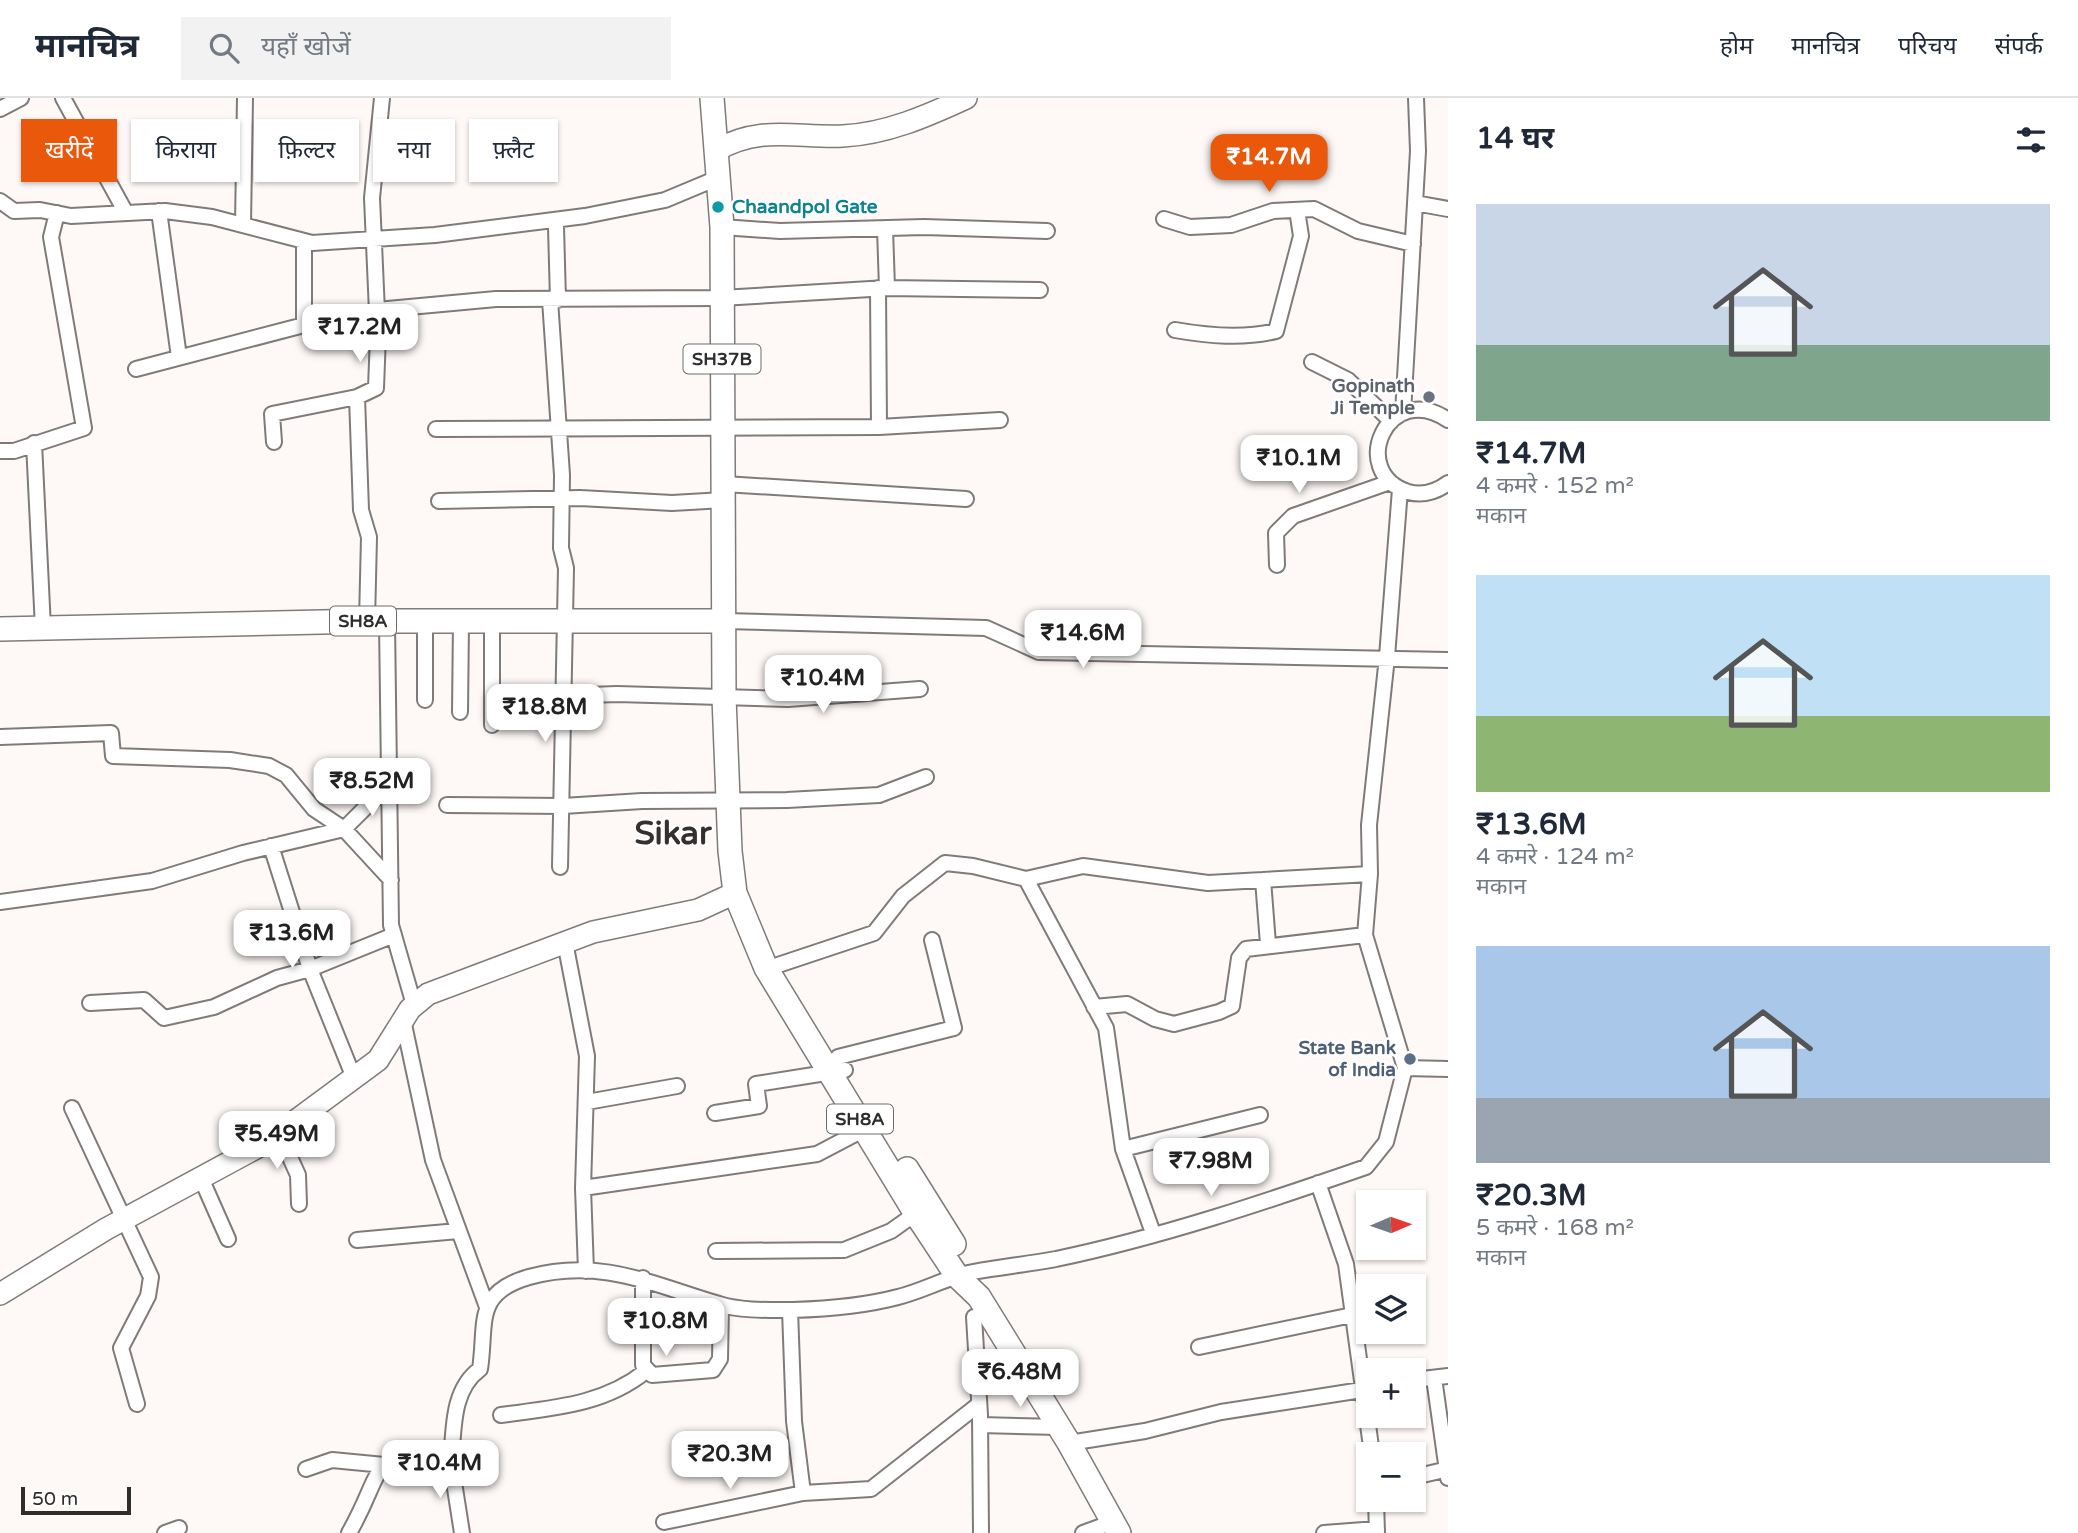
<!DOCTYPE html>
<html lang="hi">
<meta charset="utf-8">
<style>
:root{--surface:#fff;--page:#f2f2f3;--text:#1f2937;--muted:#747a83;--line:#e0e1e3;--accent:#ea580c}
body{margin:0;font-family:"Varela Round","Noto Sans Devanagari",sans-serif;background:var(--page);color:var(--text);height:100vh;display:flex;flex-direction:column;font-size:26px;white-space:nowrap}
*{box-sizing:border-box;margin:0}
p{font-size:23px;color:var(--muted)}
.icon{flex:none;width:38px;height:38px;fill:none;stroke:currentColor;stroke-width:2;stroke-linecap:round;stroke-linejoin:round}
.map{position:relative;flex:1;overflow:hidden}
.panel{display:flex;flex-direction:column;background:var(--surface);width:630px}
.panel>*{flex:none}
.hud{position:absolute;left:21px;top:21px;width:665px;height:63px;display:flex;gap:14px}
.needle{width:46px;rotate:88deg}
.tools{position:absolute;left:1356px;top:1092px;display:grid;gap:14px}
.tools a{display:grid;place-items:center;width:70px;height:70px;border-radius:0px;background:var(--surface);box-shadow:0 2px 5px #0004;font-size:35px}
.scale{position:absolute;left:21px;bottom:18px;width:110px;box-sizing:border-box;padding-left:7px;border:4px solid #2f2d2c;border-top:0;font-size:19px;line-height:24px;white-space:nowrap;color:#2f2d2c;-webkit-text-stroke:5px #fff;paint-order:stroke}
.price{position:absolute;translate:-50% -60px;padding:0 16px;border-radius:14px;background:#fff;color:#222;font-size:23px;line-height:46px;filter:drop-shadow(0 2px 4px #0008)}
.price::after{content:'';position:absolute;left:50%;top:42px;width:21px;height:16px;margin-left:-10px;background:inherit;clip-path:polygon(0 0,100% 0,50% 100%)}
.price.current{background:var(--accent);color:#fff}
ul{padding:0;list-style:none}
li{display:grid;align-content:center;gap:14px;height:371px;padding:0 28px}
li span{display:grid;place-items:center;height:217px;border-radius:0px;color:#555}
li>.icon{margin-inline-start:auto}
span .icon{width:126px;height:126px;fill:#fffc;stroke-width:1}
li b{font-size:30px}
h2{display:flex;justify-content:space-between;align-items:center;height:84px;padding:0 28px;font-size:30px}
.chip{padding:0 24px;border-radius:0px;background:var(--surface);box-shadow:0 2px 5px #0004;font-size:24px;line-height:63px}
.chip.current{background:var(--accent);color:#fff}
header{display:flex;align-items:center;gap:42px;box-sizing:border-box;height:98px;padding:0 35px;background:var(--surface);border-bottom:2px solid var(--line)}
header strong{font-size:33px}
nav{display:flex;gap:38px;margin-inline-start:auto;font-size:24px}
.search{width:490px;height:63px;background:var(--page);display:flex;align-items:center;gap:18px;box-sizing:border-box;padding:0 24px;border-radius:0px;color:var(--muted);font-size:26px}
main{display:flex;flex:1;min-height:0}
.map>svg:first-child{display:block}
.lines{fill:none;stroke-linecap:round;stroke-linejoin:round}
.street-casing{stroke:#807b79;stroke-width:18}
.secondary-casing{stroke:#807b79;stroke-width:24}
.primary-casing{stroke:#807b79;stroke-width:26}
.street{stroke:#fff;stroke-width:14}
.secondary{stroke:#fff;stroke-width:21}
.primary{stroke:#fff;stroke-width:23}
.culture-dot{fill:#0f9aa8;stroke:#fff;stroke-width:2.5}
.worship-dot{fill:#6b7280;stroke:#fff;stroke-width:2.5}
.service-dot{fill:#5c6f8a;stroke:#fff;stroke-width:2.5}
.labels{text-anchor:middle;dominant-baseline:central;stroke-width:5;stroke-linejoin:round;paint-order:stroke}
.shield{fill:#fff;stroke:#6d6c6b;stroke-width:2}
.shield-label{font-size:18px;font-weight:bold;fill:#2f2d2c}
.culture-label{font-size:19px;font-weight:bold;fill:#0d838f;stroke:#fff;text-anchor:start}
.worship-label{font-size:19px;font-weight:bold;fill:#5b616d;stroke:#fff;text-anchor:end}
.service-label{font-size:19px;font-weight:bold;fill:#4e5e75;stroke:#fff;text-anchor:end}
.town-label{font-size:33px;font-weight:bold;fill:#35302f;stroke:#fff}
</style>
<header>
<strong>मानचित्र</strong>
<div class="search"><svg class="icon" aria-label="search" viewBox="0 0 24 24"><circle cx="10" cy="10" r="6"/><path d="M15 15l6 6"/></svg>यहाँ खोजें</div>
<nav><a>होम</a><a>मानचित्र</a><a>परिचय</a><a>संपर्क</a></nav>
</header>
<main>
<div class="map">
<svg width="1448" height="1435" viewBox="0 0 1448 1435">
<rect width="100%" height="100%" fill="#fef8f6"/>
<g class="lines">
<defs>
<path id="street" d="M 63,0 L 126,115
M 0,11 L 21,0
M 0,103 L 14,113 L 40,112 L 71,118 L 165,113 L 212,119 L 312,145 L 435,137 L 585,118 L 665,102 L 720,79
M 1415,105 L 1448,111
M 159,113 L 179,259
M 1164,121 L 1190,129 L 1231,127 L 1273,113 L 1314,111 L 1358,133 L 1413,146
M 243,127 L 245,0
M 556,129 L 558,202
M 722,129 L 780,133 L 924,129 L 1047,133
M 885,131 L 887,190
M 878,190 L 879,329
M 550,202 L 562,377 L 561,450 L 566,470 L 560,769
M 377,212 L 496,201 L 721,200 L 887,190 L 1040,192
M 1175,232 C 1209,238 1243,241 1276,233 L 1301,138 L 1297,112
M 1312,264 L 1348,282 L 1391,323
M 136,271 L 304,227 L 304,143
M 1403,315 L 1418,53 L 1416,0
M 1448,322 C 1388,281 1347,374 1408,394 C 1423,398 1436,394 1448,385
M 436,331 L 879,329 L 1000,322
M 274,344 L 272,316 L 357,299
M 34,345 L 43,530
M 0,353 L 14,353 L 84,330 L 51,139 L 57,115
M 724,386 L 966,401
M 1400,391 L 1387,559 L 1369,727 L 1370,776 L 1365,837 L 1405,970 L 1448,971
M 439,403 L 580,400 L 672,405 L 724,402
M 1277,467 L 1276,435 L 1293,418 L 1390,384
M 367,523 L 369,439 L 361,412 L 357,299 L 376,290 L 378,237 L 372,100 L 382,0
M 725,523 L 986,530 L 1039,554 L 1448,562
M 387,524 L 391,827 L 414,907
M 492,524 L 492,627
M 562,598 L 617,596 L 788,601 L 920,591
M 425,602 L 425,524
M 460,614 L 461,524
M 0,639 L 111,635 L 113,658 L 230,662 L 269,668 L 286,677 L 314,711 L 344,731 L 391,782
M 447,707 L 563,708 L 642,703 L 787,702 L 879,697 L 926,679
M 271,748 L 310,871 L 354,980
M 1026,781 L 1106,930 L 1123,1051 L 1153,1135
M 1263,782 L 1268,846
M 0,804 L 152,783 L 243,755 L 344,731 L 389,686
M 565,844 L 587,958 L 583,1090 L 586,1173
M 778,867 L 874,835 L 903,798 L 945,765 L 973,768 L 1026,781 L 1083,768 L 1208,785 L 1370,776
M 90,905 L 144,902 L 164,920 L 214,909 L 277,880 L 310,871 L 394,837
M 1094,909 L 1127,906 L 1155,921 L 1174,926 L 1219,914 L 1232,908 L 1239,860 L 1246,851 L 1365,837
M 403,922 L 433,1062 L 487,1209
M 838,959 L 954,930 L 932,842
M 587,1004 L 677,988
M 72,1010 L 151,1179 L 148,1198 L 121,1250 L 137,1306
M 715,1015 L 759,1008 L 756,986 L 845,972
M 279,1035 L 298,1077 L 299,1106
M 1123,1051 L 1260,1017
M 201,1080 L 228,1141
M 1318,1085 L 1346,1166 L 1372,1356
M 583,1090 L 817,1056 L 878,1024
M 357,1142 L 458,1133
M 716,1153 L 844,1152 L 891,1133 L 922,1111
M 643,1180 L 643,1267 L 652,1277 L 713,1272 L 720,1261 L 721,1207
M 790,1212 L 794,1323 L 803,1395
M 974,1219 L 980,1317 L 981,1435
M 1199,1249 L 1352,1217
M 1434,1280 L 1448,1380
M 1414,1282 L 1448,1278
M 501,1317 C 553,1310 604,1307 646,1273
M 980,1327 L 1059,1329
M 1069,1345 L 1145,1333 L 1221,1314 L 1368,1291
M 451,1365 L 462,1435
M 306,1371 L 332,1362 L 384,1367
M 1414,1379 L 1448,1371
M 1376,1402 L 1377,1435
M 664,1424 L 803,1395 L 871,1391 L 978,1307
M 165,1435 L 179,1430
M 349,1435 C 389,1365 360,1361 451,1365 C 454,1333 451,1292 480,1271 C 487,1226 473,1195 529,1179 C 600,1159 654,1187 719,1206 C 740,1213 771,1212 793,1212 C 827,1211 864,1208 898,1199 C 923,1193 947,1179 973,1174 C 1000,1169 1029,1166 1056,1161 C 1161,1139 1265,1104 1366,1069 L 1386,1044 L 1405,970
M 1083,1435 L 1113,1424
M 1324,1435 L 1377,1431"/>
<path id="secondary" d="M 717,52 C 760,27 796,40 843,38 C 886,36 927,18 966,0
M 0,1196 L 106,1131 L 267,1044 L 378,962 L 410,911 L 428,896 L 593,834 L 698,812 L 735,795"/>
<path id="primary" d="M 712,0 L 722,129 L 724,599 L 730,753 L 735,795 L 766,870 L 916,1116 L 957,1178 L 979,1199 L 1069,1345 L 1119,1435
M 0,531 L 367,523 L 725,523
M 907,1071 L 954,1146"/>
</defs>
<!-- street casing -->
<use href="#street" class="street-casing"/>
<!-- secondary casing -->
<use href="#secondary" class="secondary-casing"/>
<!-- primary casing -->
<use href="#primary" class="primary-casing"/>
<!-- street -->
<use href="#street" class="street"/>
<!-- secondary -->
<use href="#secondary" class="secondary"/>
<!-- primary -->
<use href="#primary" class="primary"/>
</g>
<!-- markers -->
<circle class="culture-dot" cx="718" cy="109" r="7"/>
<circle class="worship-dot" cx="1429" cy="299" r="7"/>
<circle class="service-dot" cx="1410" cy="961" r="7"/>
<g class="labels">
<!-- shield labels -->
<g class="shield">
<rect x="683.5" y="246.5" width="77" height="29" rx="5"/>
<rect x="330" y="508.5" width="66" height="29" rx="5"/>
<rect x="827" y="1006.5" width="66" height="29" rx="5"/>
</g>
<g class="shield-label">
<text x="722" y="261">SH37B</text>
<text x="363" y="523">SH8A</text>
<text x="860" y="1021">SH8A</text>
</g>
<!-- culture labels -->
<g class="culture-label">
<text x="732" y="109">Chaandpol Gate</text>
</g>
<!-- worship labels -->
<g class="worship-label">
<text x="1415" y="288">Gopinath<tspan x="1415" dy="22">Ji Temple</tspan></text>
</g>
<!-- service labels -->
<g class="service-label">
<text x="1396" y="950">State Bank<tspan x="1396" dy="22">of India</tspan></text>
</g>
<!-- town labels -->
<g class="town-label">
<text x="673" y="735">Sikar</text>
</g>
</g>
</svg>
<div class="tools">
<a><svg class="needle" viewBox="-14 -14 28 28"><path d="M0-13l5 13h-10z" fill="#e53935"/><path d="M0 13l5-13h-10z" fill="#747a83"/></svg></a>
<a><svg class="icon" aria-label="layers" viewBox="0 0 24 24"><path d="M12 4l9 5-9 5-9-5zM3 14l9 5 9-5"/></svg></a>
<a>+</a>
<a>−</a>
</div>
<div class="scale">50 m</div>
<b class="price current" style="left:1269px;top:96px">₹14.7M</b>
<b class="price" style="left:360px;top:266px">₹17.2M</b>
<b class="price" style="left:1299px;top:397px">₹10.1M</b>
<b class="price" style="left:1083px;top:572px">₹14.6M</b>
<b class="price" style="left:823px;top:617px">₹10.4M</b>
<b class="price" style="left:545px;top:646px">₹18.8M</b>
<b class="price" style="left:372px;top:720px">₹8.52M</b>
<b class="price" style="left:292px;top:872px">₹13.6M</b>
<b class="price" style="left:277px;top:1073px">₹5.49M</b>
<b class="price" style="left:1211px;top:1100px">₹7.98M</b>
<b class="price" style="left:666px;top:1260px">₹10.8M</b>
<b class="price" style="left:1020px;top:1311px">₹6.48M</b>
<b class="price" style="left:730px;top:1393px">₹20.3M</b>
<b class="price" style="left:440px;top:1402px">₹10.4M</b>
<div class="hud">
<a class="chip current">खरीदें</a>
<a class="chip">किराया</a>
<a class="chip">फ़िल्टर</a>
<a class="chip">नया</a>
<a class="chip">फ़्लैट</a>
</div>
</div>
<section class="panel">
<h2>14 घर<svg class="icon" aria-label="filters" viewBox="0 0 24 24"><path d="M4 7h16M4 17h16"/><circle cx="9" cy="7" r="2"/><circle cx="15" cy="17" r="2"/></svg></h2>
<ul>
<li><span style="background:linear-gradient(#c9d6e8 65%,#7fa58c 0)"><svg class="icon" aria-label="home" viewBox="0 0 24 24"><path d="M3 11l9-7 9 7M6 9v11h12V9"/></svg></span><div><b>₹14.7M</b><p>4 कमरे · 152 m²</p><p>मकान</p></div></li>
<li><span style="background:linear-gradient(#bfe0f5 65%,#8fb573 0)"><svg class="icon" aria-label="home" viewBox="0 0 24 24"><path d="M3 11l9-7 9 7M6 9v11h12V9"/></svg></span><div><b>₹13.6M</b><p>4 कमरे · 124 m²</p><p>मकान</p></div></li>
<li><span style="background:linear-gradient(#a9c7e8 70%,#9aa5b1 0)"><svg class="icon" aria-label="home" viewBox="0 0 24 24"><path d="M3 11l9-7 9 7M6 9v11h12V9"/></svg></span><div><b>₹20.3M</b><p>5 कमरे · 168 m²</p><p>मकान</p></div></li>
</ul>
</section>
</main>
